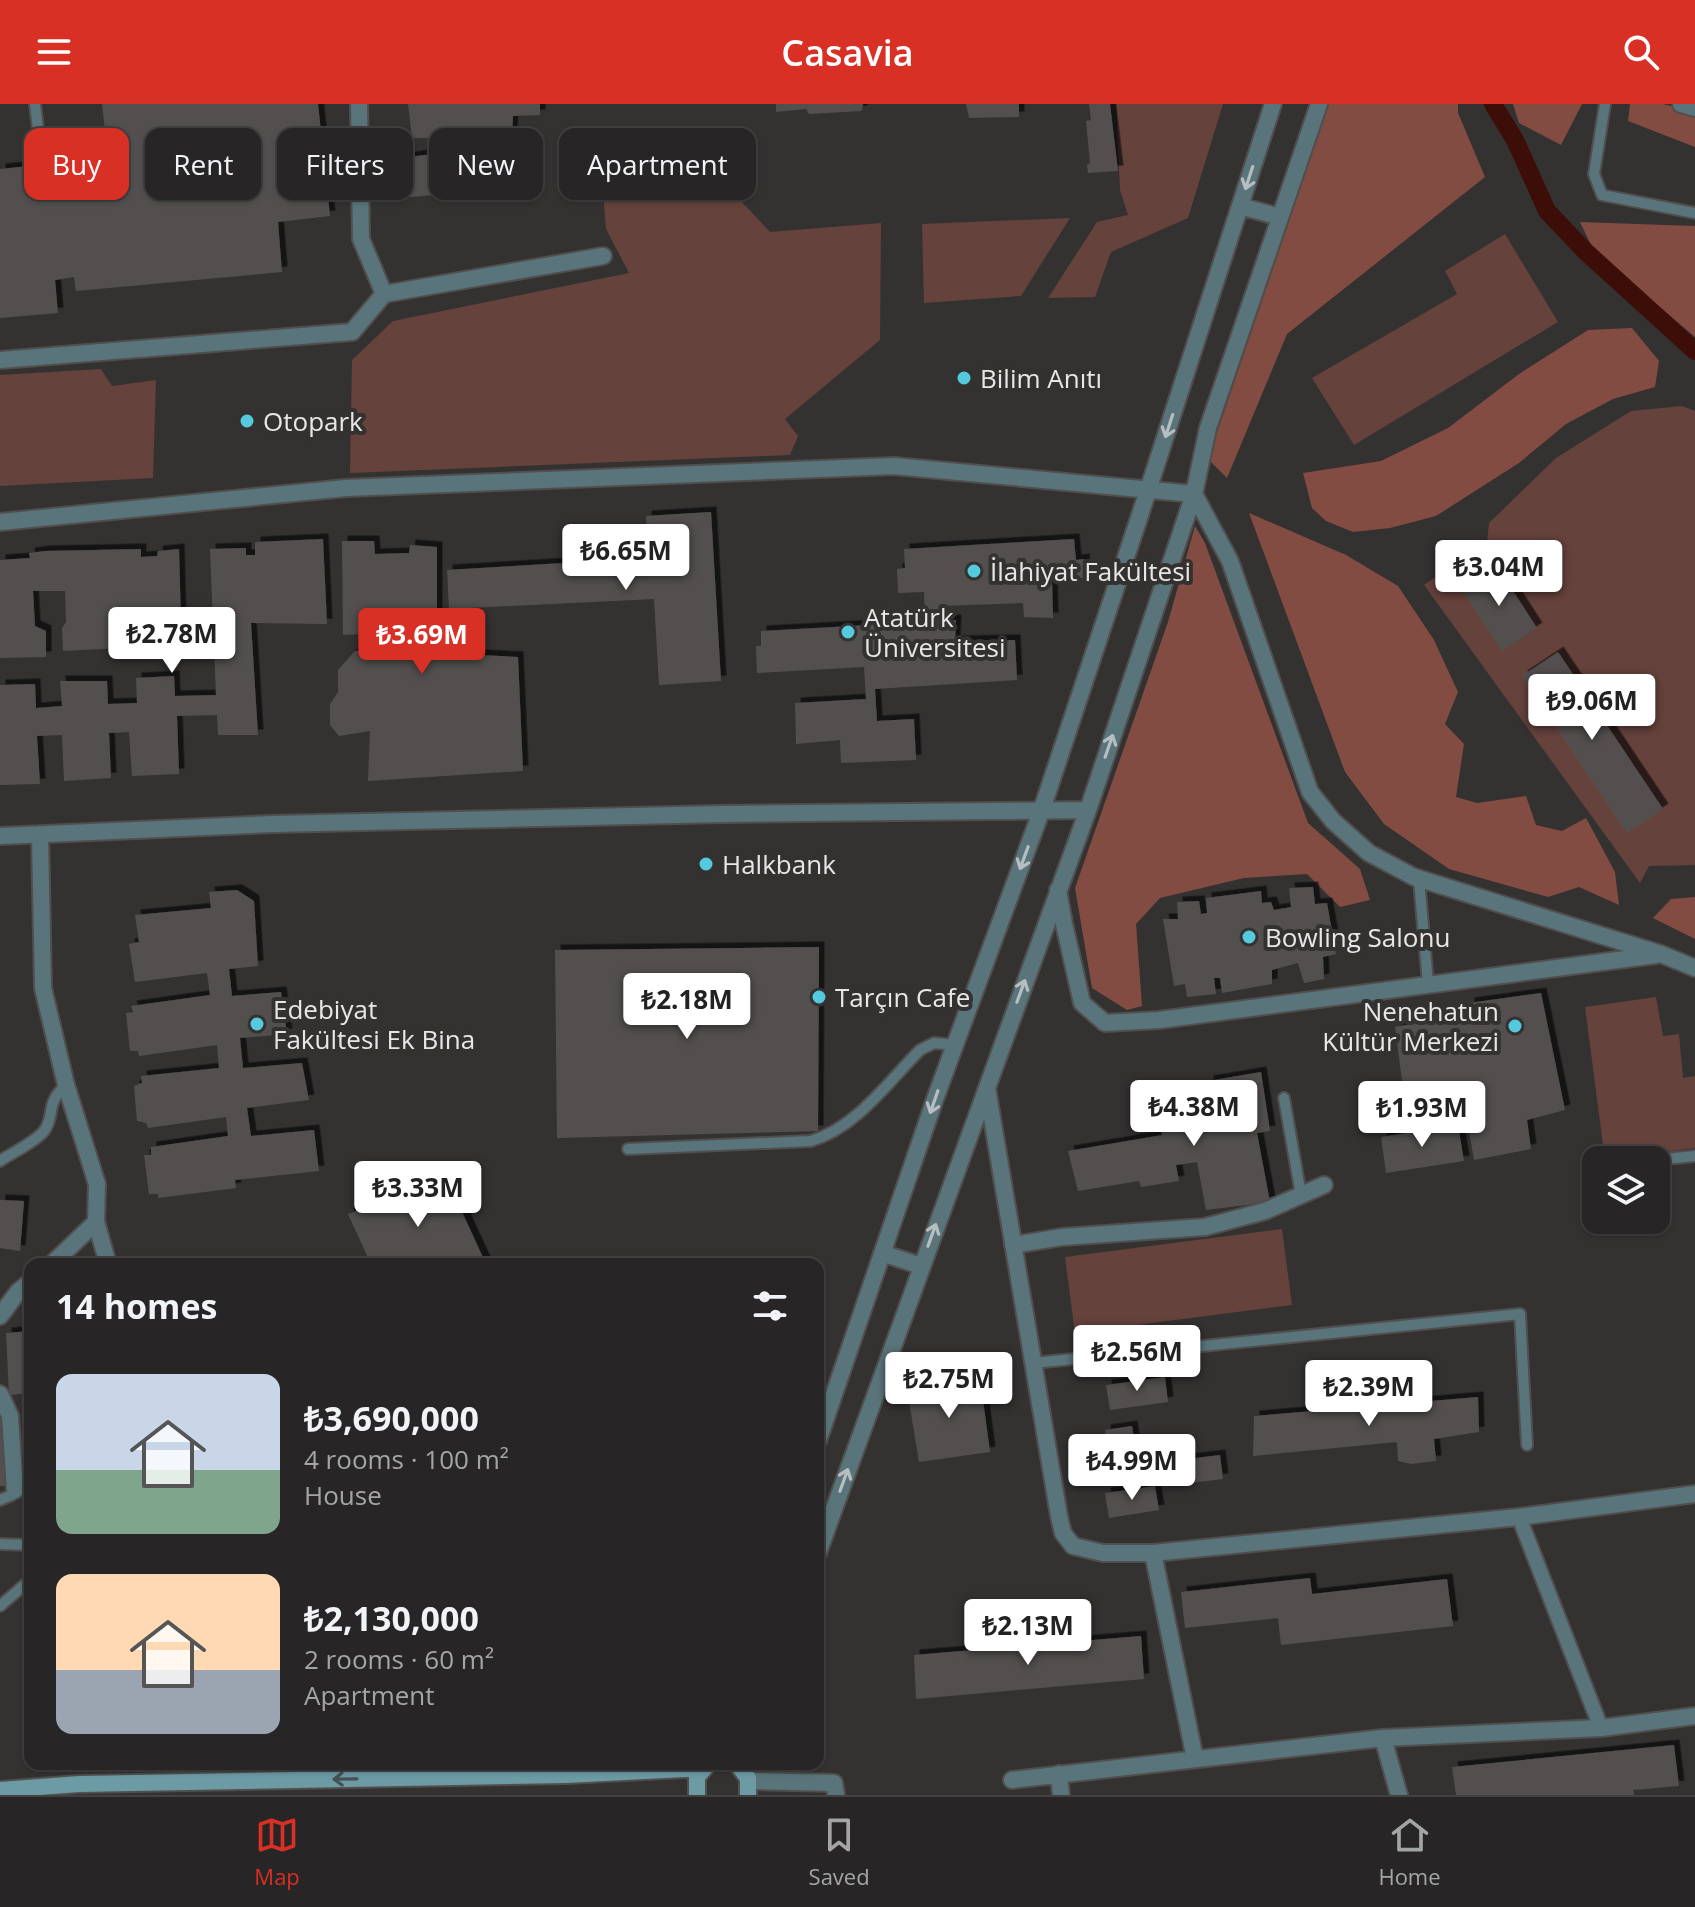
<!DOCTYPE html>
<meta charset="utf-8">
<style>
:root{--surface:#272525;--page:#2f2d2d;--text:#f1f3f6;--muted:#a4a5a7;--line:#434242;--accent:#d93025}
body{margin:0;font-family:"Open Sans",sans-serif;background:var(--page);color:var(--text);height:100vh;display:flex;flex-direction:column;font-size:30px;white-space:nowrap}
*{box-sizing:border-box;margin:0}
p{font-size:26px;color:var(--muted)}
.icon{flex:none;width:44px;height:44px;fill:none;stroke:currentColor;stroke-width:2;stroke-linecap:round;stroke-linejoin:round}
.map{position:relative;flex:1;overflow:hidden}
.drawer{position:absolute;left:24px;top:1154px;width:800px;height:512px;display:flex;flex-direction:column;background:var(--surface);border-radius:16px;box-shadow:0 2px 6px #0004,0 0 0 2px var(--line)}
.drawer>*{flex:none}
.guide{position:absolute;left:24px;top:24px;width:800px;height:72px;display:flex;gap:16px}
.buttons{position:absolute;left:1582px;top:1042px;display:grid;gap:16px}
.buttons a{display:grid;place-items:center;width:88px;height:88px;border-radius:16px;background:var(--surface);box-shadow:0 2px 6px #0004,0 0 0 2px var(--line);font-size:40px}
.price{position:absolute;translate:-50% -68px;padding:0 18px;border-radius:8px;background:#fff;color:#222;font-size:26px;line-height:52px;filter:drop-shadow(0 2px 4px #0008)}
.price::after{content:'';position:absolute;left:50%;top:48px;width:24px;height:18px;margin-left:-12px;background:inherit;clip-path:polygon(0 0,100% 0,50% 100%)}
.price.on{background:var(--accent);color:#fff}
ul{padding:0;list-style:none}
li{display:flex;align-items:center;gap:24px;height:200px;padding:0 32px}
li span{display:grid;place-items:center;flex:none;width:224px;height:160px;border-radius:16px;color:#555}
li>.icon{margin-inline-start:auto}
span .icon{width:96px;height:96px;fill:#fffc;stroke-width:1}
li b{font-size:34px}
h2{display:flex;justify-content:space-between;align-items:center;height:96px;padding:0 32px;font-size:34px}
.tag{padding:0 28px;border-radius:16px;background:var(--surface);box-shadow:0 2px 6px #0004,0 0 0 2px var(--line);font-size:28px;line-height:72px}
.tag.on{background:var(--accent);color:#fff}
header{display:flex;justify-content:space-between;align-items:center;height:104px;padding:0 32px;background:var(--accent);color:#fff;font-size:36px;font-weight:600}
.menu{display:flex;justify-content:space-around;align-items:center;height:112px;border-top:2px solid var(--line);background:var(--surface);font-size:22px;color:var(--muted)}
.menu a{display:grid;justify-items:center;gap:4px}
.menu .on{color:var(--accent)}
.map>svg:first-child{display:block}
.green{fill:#65423c}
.forest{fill:#824c42}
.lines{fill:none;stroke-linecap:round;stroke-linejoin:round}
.canal{stroke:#3d0d08;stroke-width:18}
.building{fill:#53504f;filter:url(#shadow)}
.service-casing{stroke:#514e4e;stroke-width:14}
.pedestrian-casing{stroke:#514e4e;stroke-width:18}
.minor-casing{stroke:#514e4e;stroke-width:20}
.secondary-casing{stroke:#514e4e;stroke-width:20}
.service{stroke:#59757b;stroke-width:10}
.pedestrian{stroke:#59757b;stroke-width:14}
.minor{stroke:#59757b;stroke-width:16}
.secondary{stroke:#6c9ba4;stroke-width:16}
.oneway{stroke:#b6bec1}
.oneway2{stroke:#455154}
.poi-dot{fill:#55cadf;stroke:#343131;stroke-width:3}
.labels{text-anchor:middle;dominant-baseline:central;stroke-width:8;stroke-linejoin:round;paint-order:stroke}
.poi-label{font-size:26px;fill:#e8e6e6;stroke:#343131;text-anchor:start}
</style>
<header><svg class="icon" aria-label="menu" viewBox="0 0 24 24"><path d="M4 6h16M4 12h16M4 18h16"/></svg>Casavia<svg class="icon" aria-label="search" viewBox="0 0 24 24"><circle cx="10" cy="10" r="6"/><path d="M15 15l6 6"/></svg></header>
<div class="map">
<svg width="1695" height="1691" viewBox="0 0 1695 1691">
<defs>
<filter id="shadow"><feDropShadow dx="5.5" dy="-5.5" stdDeviation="0" flood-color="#0009"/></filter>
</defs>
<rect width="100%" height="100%" fill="#343131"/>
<!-- green -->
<path class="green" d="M 1116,0 L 1223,0 L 1188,114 L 1111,148 L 1095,193 L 1048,194 L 1097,118 L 1128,111 L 1120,86 Z
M 684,36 L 770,128 L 881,119 L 880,236 L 785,315 L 798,332 L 790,351 L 350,369 L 352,256 L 393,217 L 629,169 L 606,125 L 603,87 L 651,44 Z
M 1070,114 L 1021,192 L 924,199 L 922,120 Z
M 1505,130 L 1558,218 L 1354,341 L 1312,274 L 1457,190 L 1445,167 Z
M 101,265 L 112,282 L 156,276 L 153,374 L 0,382 L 0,271 Z
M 1682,302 L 1695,307 L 1695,761 L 1649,762 L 1640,779 L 1424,481 L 1487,438 L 1489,419 L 1556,354 L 1631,307 Z
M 1656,893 L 1663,932 L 1679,930 L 1683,974 L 1695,972 L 1695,1044 L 1605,1056 L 1585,903 Z
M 1282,1125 L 1292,1201 L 1075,1229 L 1065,1153 Z"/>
<!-- forest -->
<path class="forest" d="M 1329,0 L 1458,0 L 1458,9 L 1485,73 L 1287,230 L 1227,374 L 1208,355 Z
M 1513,0 L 1582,0 L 1561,41 L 1519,19 Z
M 1630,0 L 1663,0 L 1695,8 L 1695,43 L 1628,17 Z
M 1580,118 L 1695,122 L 1695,233 L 1594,147 Z
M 1632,224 L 1659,257 L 1655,283 L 1613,295 L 1566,320 L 1519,359 L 1436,412 L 1390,424 L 1353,428 L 1326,417 L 1312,404 L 1303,369 L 1381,357 L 1448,324 L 1519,270 L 1588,226 Z
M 1249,409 L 1346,451 L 1398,482 L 1434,536 L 1458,588 L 1445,620 L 1464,640 L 1456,693 L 1477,699 L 1526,692 L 1536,721 L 1562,727 L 1586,714 L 1615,768 L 1619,801 L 1579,783 L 1548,793 L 1449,765 L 1384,720 L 1345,668 Z
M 1195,422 L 1205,439 L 1308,719 L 1360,765 L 1370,796 L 1340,803 L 1307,770 L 1244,774 L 1160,794 L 1136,820 L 1142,902 L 1127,906 L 1092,884 L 1075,784 L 1168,518 Z
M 1695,793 L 1695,835 L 1653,814 L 1671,795 Z"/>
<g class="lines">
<!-- canal -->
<path class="canal" d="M 1493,0 L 1515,36 L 1547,107 L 1585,147 L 1695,247"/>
</g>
<!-- building -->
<path class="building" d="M 102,0 L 318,0 L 330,112 L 278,118 L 282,168 L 76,187 L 74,173 L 55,176 L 58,209 L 0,214 L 0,65 L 108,54 Z
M 408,0 L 540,0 L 540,11 L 513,12 L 512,34 L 524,33 L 524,66 L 511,67 L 512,85 L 371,96 L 370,58 L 441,49 L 441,41 L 430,41 L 428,34 L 412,34 Z
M 776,0 L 863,0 L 862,7 L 809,10 L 806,5 L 776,8 Z
M 966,0 L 1019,0 L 1019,13 L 969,14 Z
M 1089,0 L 1110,0 L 1118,67 L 1088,69 L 1087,61 L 1090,59 L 1086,17 L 1091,16 Z
M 711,408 L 721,577 L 659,581 L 654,495 L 449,505 L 447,466 L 648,454 L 646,412 Z
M 323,435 L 327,520 L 251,519 L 258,631 L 218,631 L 217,611 L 177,612 L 179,670 L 132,672 L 129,628 L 109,629 L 111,674 L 64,677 L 62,631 L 37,632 L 40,680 L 0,681 L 0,581 L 35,580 L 36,604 L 62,602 L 60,577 L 107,577 L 108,600 L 137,599 L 136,574 L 174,572 L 175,592 L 216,591 L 210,445 L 246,444 L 246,451 L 255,451 L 255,438 Z
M 1074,435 L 1076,456 L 1084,455 L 1086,474 L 1052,476 L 1053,514 L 1024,513 L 1023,499 L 942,502 L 942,517 L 956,516 L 955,537 L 1015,536 L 1017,576 L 875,585 L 877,617 L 914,615 L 916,656 L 841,659 L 840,636 L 796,640 L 795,599 L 866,595 L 864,563 L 757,569 L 756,542 L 761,542 L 761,527 L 925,518 L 924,488 L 898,489 L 897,465 L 905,464 L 904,445 Z
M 342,437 L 374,437 L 375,450 L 409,449 L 410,441 L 437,443 L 437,511 L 476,509 L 479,551 L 518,553 L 523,667 L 368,677 L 370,627 L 339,632 L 330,621 L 330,600 L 338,588 L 338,566 L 355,547 L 380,546 L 387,536 L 411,534 L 424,543 L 437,542 L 437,526 L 343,531 Z
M 141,445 L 141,453 L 157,452 L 158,447 L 179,445 L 181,520 L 157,519 L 158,542 L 63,547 L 62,524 L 66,518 L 65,487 L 33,487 L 35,522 L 46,527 L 46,553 L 0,554 L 0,456 L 30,454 L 29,449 L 45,447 Z
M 1496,461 L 1537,524 L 1502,547 L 1461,484 Z
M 1558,548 L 1663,705 L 1627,729 L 1522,572 Z
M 1313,783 L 1315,800 L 1327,799 L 1336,850 L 1323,853 L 1324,875 L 1304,879 L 1298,859 L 1272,866 L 1272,880 L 1222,889 L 1220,874 L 1214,874 L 1216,890 L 1187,893 L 1185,880 L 1174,882 L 1163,815 L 1178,815 L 1177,798 L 1199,797 L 1201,810 L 1207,809 L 1206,794 L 1261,787 L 1262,799 L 1271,798 L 1274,806 L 1291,803 L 1289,784 Z
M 237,786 L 254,797 L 258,862 L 229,865 L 232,892 L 281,888 L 287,930 L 240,934 L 243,964 L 302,959 L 309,996 L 247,1004 L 251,1032 L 314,1026 L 319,1067 L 235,1076 L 236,1084 L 158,1094 L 158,1090 L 149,1090 L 144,1051 L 151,1051 L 151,1043 L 228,1032 L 226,1013 L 148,1024 L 146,1019 L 137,1017 L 134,982 L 142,979 L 141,972 L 219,964 L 217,941 L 139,952 L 138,947 L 130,947 L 126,909 L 133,908 L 131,902 L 210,891 L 207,869 L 135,878 L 129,840 L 139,838 L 135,811 L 211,804 L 209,788 Z
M 819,843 L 818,1027 L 557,1034 L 555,846 Z
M 1541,889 L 1565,1006 L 1527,1016 L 1531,1045 L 1474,1056 L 1467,1015 L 1408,1022 L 1395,923 L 1470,909 L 1469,899 Z
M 1261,968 L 1270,1027 L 1257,1029 L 1270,1098 L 1206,1106 L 1197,1058 L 1176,1061 L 1179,1077 L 1141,1083 L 1139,1077 L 1078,1087 L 1068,1047 L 1162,1031 L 1157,1012 L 1209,1001 L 1208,977 Z
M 1458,1021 L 1464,1057 L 1386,1069 L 1381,1033 Z
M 446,1073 L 486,1160 L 371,1160 L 348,1110 Z
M 0,1096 L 24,1097 L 20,1147 L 0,1144 Z
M 30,1227 L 30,1289 L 9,1291 L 6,1229 Z
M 1165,1273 L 1168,1298 L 1110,1306 L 1106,1281 Z
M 980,1274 L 990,1348 L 919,1358 L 907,1285 Z
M 1478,1293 L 1479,1328 L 1434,1335 L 1436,1357 L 1411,1360 L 1398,1357 L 1397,1338 L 1253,1352 L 1254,1312 Z
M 0,1308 L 2,1308 L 7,1382 L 0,1382 Z
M 1132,1322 L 1139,1368 L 1112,1372 L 1105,1326 Z
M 1220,1351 L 1223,1375 L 1173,1381 L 1171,1357 Z
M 1155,1382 L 1159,1406 L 1109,1414 L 1105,1389 Z
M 1310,1474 L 1312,1490 L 1447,1475 L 1453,1522 L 1281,1541 L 1278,1514 L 1185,1524 L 1181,1488 Z
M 1141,1532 L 1144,1575 L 916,1595 L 914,1551 Z
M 1674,1641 L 1679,1682 L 1633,1686 L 1634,1691 L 1456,1691 L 1452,1663 Z"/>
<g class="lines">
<defs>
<path id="service" d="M 35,0 L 39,33
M 1605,0 L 1594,70 L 1602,91 L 1695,109
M 1419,775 L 1428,880
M 1284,994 L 1301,1091
M 628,1045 L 811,1037 C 856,1024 888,978 920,946 L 934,939 L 955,941
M 1655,1056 L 1695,1052
M 0,1057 C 13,1048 34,1039 44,1027 C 56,1011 44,1001 66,981
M 1033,1259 L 1520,1210 L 1527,1341
M 0,1396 L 12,1391 L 15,1386
M 0,1440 L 30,1441
M 0,1502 L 30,1476"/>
<path id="pedestrian" d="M 1519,1413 L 1601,1624"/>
<path id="minor" d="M 359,0 L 361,135 L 384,190
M 1681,0 L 1695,4
M 1240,102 L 1280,113
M 0,256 L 352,228 L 384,190 L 603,152
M 0,418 L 346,384 L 894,362 L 1194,390 L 1230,457 L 1310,688 L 1333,717 L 1369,749 L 1414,773 L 1661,850 L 1695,864
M 40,730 L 43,884 L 66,981 L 97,1080 L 96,1118 L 52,1160
M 0,732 L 273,720 L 722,710 L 1088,706
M 1058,786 L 1064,820 L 1082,899 L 1105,919 L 1159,916 L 1656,851
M 987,984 L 1059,1412 L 1063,1429 L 1073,1442 L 1103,1449 L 1153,1449 L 1519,1413 L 1695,1390
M 96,1118 L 108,1160
M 1013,1141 L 1062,1133 L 1205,1123 L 1265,1107 L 1324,1081
M 882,1149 L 921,1162
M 0,1212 L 18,1188 L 30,1178
M 0,1290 L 10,1312 L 15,1386
M 818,1337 L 935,995 L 1041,708 L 1140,411 L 1273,0
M 818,1449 L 1088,706 L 1194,390 L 1208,324 L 1319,0
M 1153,1449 L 1195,1655
M 1383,1634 L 1399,1691
M 1059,1670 L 1061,1691
M 1012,1676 L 1383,1634 L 1601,1624 L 1695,1612
M 749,1677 L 834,1679 L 836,1691"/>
<path id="secondary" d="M 737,1660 L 748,1674 L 748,1691
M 0,1686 L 79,1680 L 566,1671 L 703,1664
M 697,1691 L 697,1673 L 708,1660"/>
</defs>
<!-- service casing -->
<use href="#service" class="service-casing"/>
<!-- pedestrian casing -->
<use href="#pedestrian" class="pedestrian-casing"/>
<!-- minor casing -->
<use href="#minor" class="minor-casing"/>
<!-- secondary casing -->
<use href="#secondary" class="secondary-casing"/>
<!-- service -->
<use href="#service" class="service"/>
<!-- pedestrian -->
<use href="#pedestrian" class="pedestrian"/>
<!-- minor -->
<use href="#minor" class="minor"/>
<!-- secondary -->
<use href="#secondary" class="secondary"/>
</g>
<!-- one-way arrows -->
<defs><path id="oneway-shaft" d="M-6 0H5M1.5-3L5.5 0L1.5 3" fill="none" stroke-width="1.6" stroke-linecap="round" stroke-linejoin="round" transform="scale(2)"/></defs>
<g class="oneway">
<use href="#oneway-shaft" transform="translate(1249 74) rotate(108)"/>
<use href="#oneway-shaft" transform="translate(1169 322) rotate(108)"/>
<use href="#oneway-shaft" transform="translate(1109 642) rotate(-71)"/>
<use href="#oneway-shaft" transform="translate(1024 754) rotate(110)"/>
<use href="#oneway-shaft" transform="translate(1021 887) rotate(-70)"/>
<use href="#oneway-shaft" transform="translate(934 998) rotate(109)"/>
<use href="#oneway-shaft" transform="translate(932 1131) rotate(-70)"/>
<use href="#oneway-shaft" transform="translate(844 1376) rotate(-70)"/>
</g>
<use class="oneway2" href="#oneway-shaft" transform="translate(345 1675) rotate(179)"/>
<!-- markers -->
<g class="poi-dot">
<circle cx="964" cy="274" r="8"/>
<circle cx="247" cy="317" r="8"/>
<circle cx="974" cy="467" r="8"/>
<circle cx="848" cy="528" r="8"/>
<circle cx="706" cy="760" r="8"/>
<circle cx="1249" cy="833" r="8"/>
<circle cx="819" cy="893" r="8"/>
<circle cx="257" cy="920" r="8"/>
<circle cx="1515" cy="922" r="8"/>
</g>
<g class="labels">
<!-- poi labels -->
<g class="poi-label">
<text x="980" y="274">Bilim Anıtı</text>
<text x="263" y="317">Otopark</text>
<text x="990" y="467">İlahiyat Fakültesi</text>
<text x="864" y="513">Atatürk<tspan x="864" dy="30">Üniversitesi</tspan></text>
<text x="722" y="760">Halkbank</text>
<text x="1265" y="833">Bowling Salonu</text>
<text x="835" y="893">Tarçın Cafe</text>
<text x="273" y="905">Edebiyat<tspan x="273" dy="30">Fakültesi Ek Bina</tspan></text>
<text x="1499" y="907" text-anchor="end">Nenehatun<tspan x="1499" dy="30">Kültür Merkezi</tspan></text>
</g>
</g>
</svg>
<div class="buttons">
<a><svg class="icon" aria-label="layers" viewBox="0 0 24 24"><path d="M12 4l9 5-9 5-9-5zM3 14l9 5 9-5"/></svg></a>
</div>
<b class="price" style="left:626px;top:488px">₺6.65M</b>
<b class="price" style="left:1499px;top:504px">₺3.04M</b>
<b class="price" style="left:172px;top:571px">₺2.78M</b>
<b class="price on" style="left:422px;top:572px">₺3.69M</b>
<b class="price" style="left:1592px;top:638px">₺9.06M</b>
<b class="price" style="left:687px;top:937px">₺2.18M</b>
<b class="price" style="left:1194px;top:1044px">₺4.38M</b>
<b class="price" style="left:1422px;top:1045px">₺1.93M</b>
<b class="price" style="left:418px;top:1125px">₺3.33M</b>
<b class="price" style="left:1137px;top:1289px">₺2.56M</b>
<b class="price" style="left:949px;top:1316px">₺2.75M</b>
<b class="price" style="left:1369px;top:1324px">₺2.39M</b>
<b class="price" style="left:1132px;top:1398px">₺4.99M</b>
<b class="price" style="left:1028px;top:1563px">₺2.13M</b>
<div class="guide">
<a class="tag on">Buy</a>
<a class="tag">Rent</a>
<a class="tag">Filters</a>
<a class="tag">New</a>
<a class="tag">Apartment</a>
</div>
<section class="drawer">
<h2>14 homes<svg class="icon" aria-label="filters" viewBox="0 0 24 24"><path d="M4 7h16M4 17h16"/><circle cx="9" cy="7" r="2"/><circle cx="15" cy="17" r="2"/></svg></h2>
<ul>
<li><span style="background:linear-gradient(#c9d6e8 60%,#7fa58c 0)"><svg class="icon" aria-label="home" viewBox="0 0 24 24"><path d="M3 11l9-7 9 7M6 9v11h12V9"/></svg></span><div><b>₺3,690,000</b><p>4 rooms · 100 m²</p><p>House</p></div></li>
<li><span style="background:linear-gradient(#ffd9b3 60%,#9aa5b1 0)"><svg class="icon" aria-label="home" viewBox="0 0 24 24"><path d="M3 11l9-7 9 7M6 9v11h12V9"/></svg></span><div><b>₺2,130,000</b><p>2 rooms · 60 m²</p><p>Apartment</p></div></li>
</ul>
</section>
</div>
<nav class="menu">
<a class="on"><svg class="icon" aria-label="map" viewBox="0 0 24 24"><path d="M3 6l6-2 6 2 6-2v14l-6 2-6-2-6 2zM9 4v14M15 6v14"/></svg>Map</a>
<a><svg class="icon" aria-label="saved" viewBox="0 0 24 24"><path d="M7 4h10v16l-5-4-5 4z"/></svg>Saved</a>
<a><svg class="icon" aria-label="home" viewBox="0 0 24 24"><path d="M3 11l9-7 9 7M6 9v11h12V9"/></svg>Home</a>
</nav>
